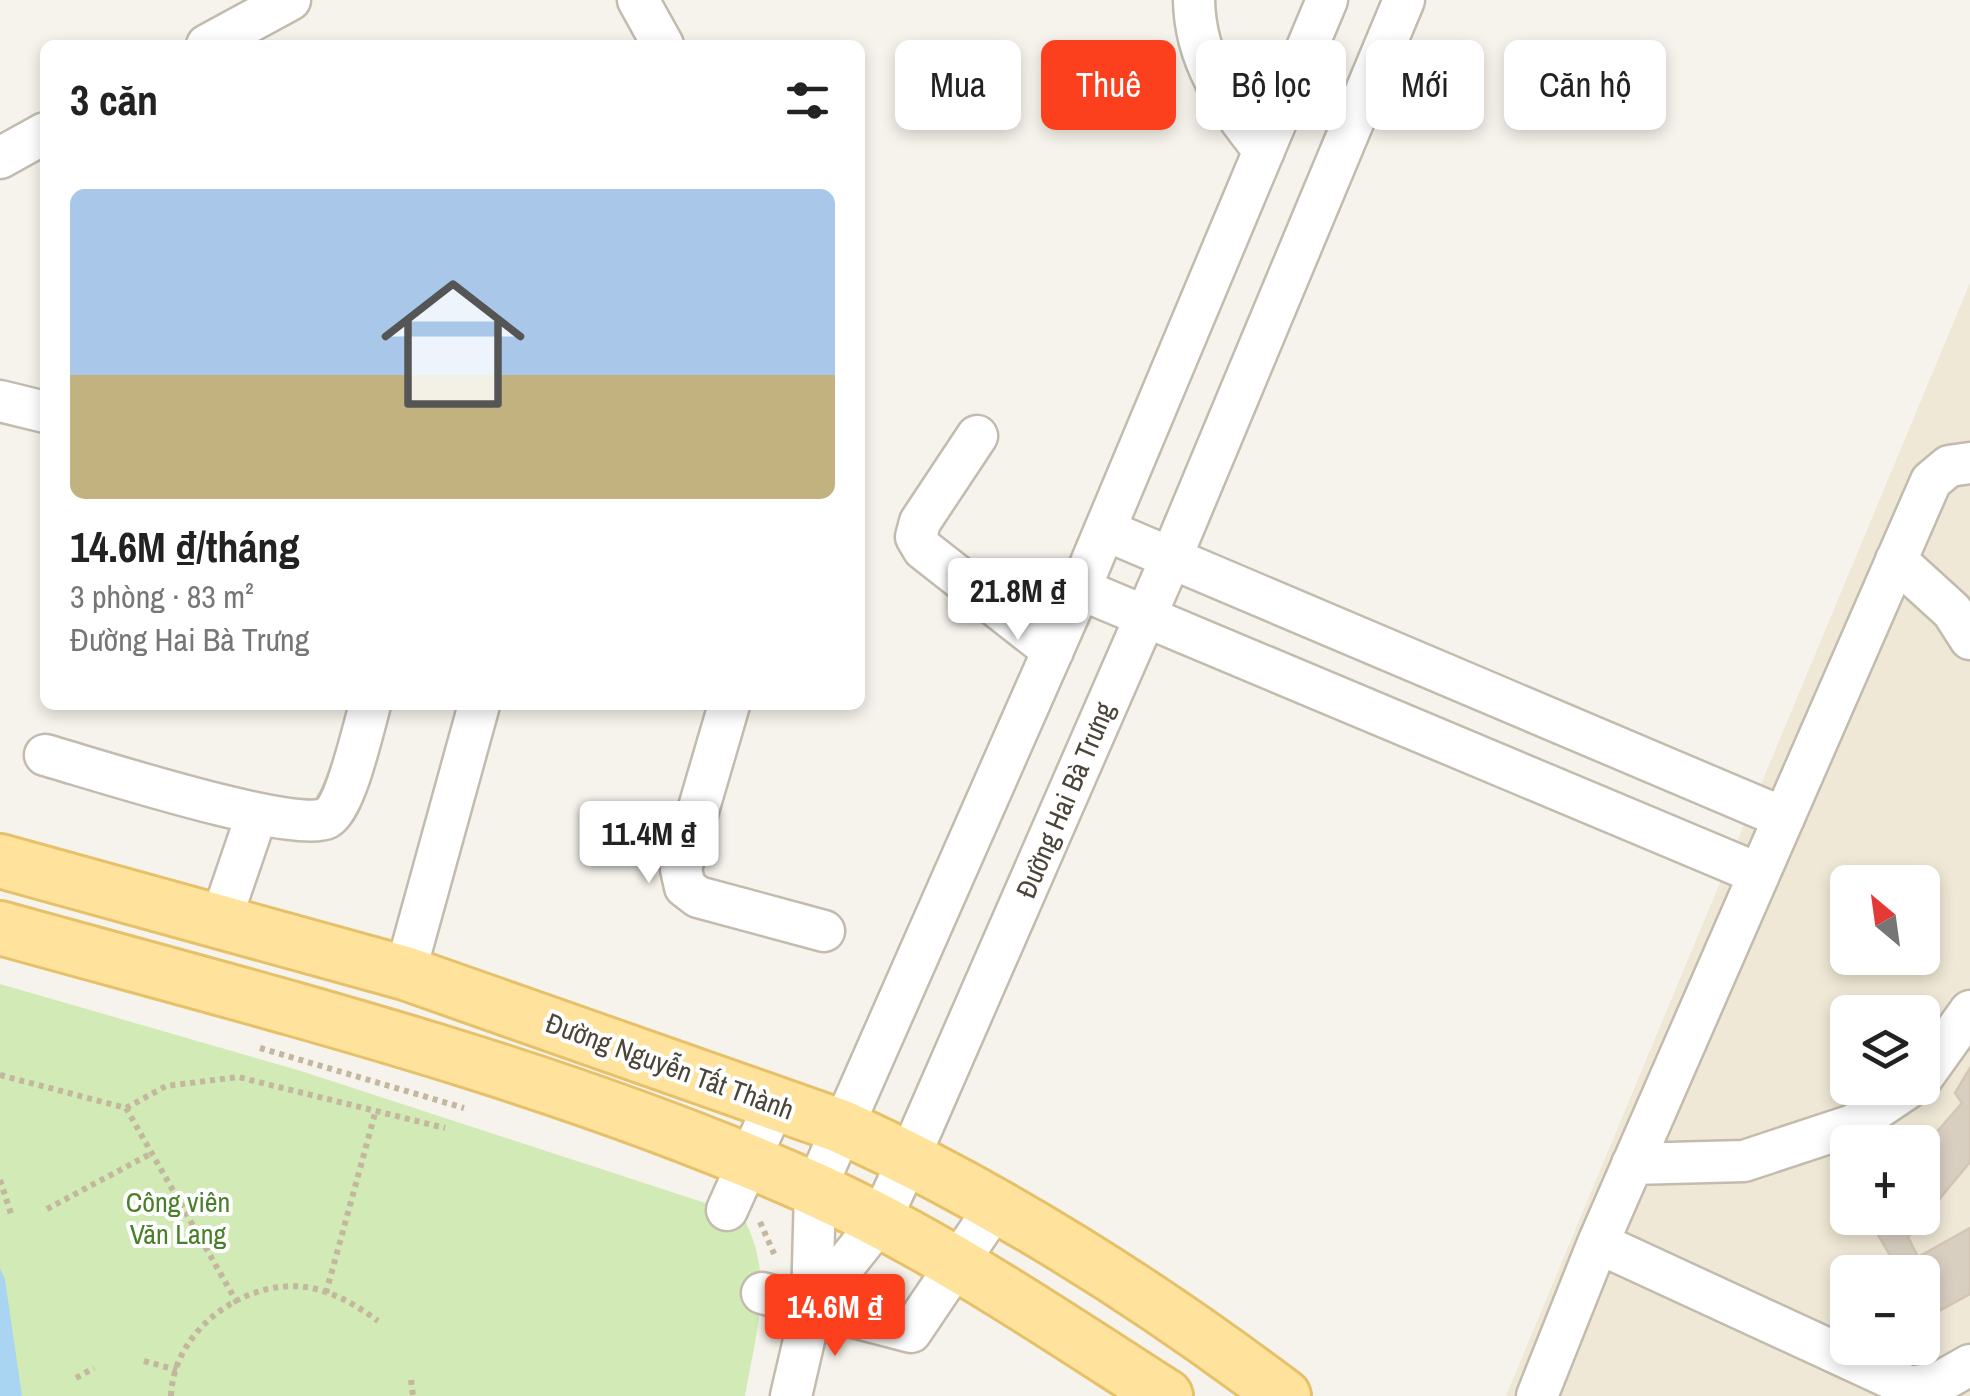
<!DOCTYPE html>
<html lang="vi">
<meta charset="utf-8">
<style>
:root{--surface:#fff;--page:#f2f2f2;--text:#222;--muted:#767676;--accent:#fc3f1d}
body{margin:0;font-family:"Archivo Narrow",sans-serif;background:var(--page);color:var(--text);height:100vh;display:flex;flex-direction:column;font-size:38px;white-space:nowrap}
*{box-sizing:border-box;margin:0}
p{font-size:32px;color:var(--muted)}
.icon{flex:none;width:55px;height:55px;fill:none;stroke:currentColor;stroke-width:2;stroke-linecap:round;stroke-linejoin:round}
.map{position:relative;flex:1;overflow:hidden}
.sheet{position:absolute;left:40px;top:40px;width:825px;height:670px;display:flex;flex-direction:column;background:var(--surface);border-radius:15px;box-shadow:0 5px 15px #0003}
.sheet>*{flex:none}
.guide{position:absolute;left:895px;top:40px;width:925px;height:90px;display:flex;gap:20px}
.needle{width:65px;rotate:331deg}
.fabs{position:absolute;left:1830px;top:865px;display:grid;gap:20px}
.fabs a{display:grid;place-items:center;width:110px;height:110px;border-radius:15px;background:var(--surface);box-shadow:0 5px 15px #0003;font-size:50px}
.price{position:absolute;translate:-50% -85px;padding:0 22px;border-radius:10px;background:#fff;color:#222;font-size:32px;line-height:65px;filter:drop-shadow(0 2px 5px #0008)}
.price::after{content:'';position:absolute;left:50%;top:60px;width:30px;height:22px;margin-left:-15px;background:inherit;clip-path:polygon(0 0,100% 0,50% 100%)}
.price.active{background:var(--accent);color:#fff}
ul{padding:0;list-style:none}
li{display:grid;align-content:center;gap:20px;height:530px;padding:0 30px}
li span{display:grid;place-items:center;height:310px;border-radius:15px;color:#555}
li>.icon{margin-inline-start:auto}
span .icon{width:180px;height:180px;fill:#fffc;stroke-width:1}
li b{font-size:42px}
h2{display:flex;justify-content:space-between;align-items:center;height:120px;padding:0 30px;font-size:42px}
.tag{padding:0 35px;border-radius:15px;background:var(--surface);box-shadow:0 5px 15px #0003;font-size:35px;line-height:90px}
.tag.active{background:var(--accent);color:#fff}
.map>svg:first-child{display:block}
.education{fill:#efe8d6;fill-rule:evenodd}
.green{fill:#d2eab5}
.water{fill:#a9d4f2}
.building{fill:#d8cfc1;stroke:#d3c7b4;stroke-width:2.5}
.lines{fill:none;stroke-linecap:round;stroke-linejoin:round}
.minor-casing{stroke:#c2bbae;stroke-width:45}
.major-casing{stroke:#e6c16a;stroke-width:58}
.path{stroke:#c4b79f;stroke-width:6;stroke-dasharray:5 5;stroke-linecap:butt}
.minor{stroke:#fff;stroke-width:40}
.major{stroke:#ffe39c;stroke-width:52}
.labels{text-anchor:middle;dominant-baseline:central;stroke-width:8;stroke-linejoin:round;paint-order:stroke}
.street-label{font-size:28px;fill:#4b4439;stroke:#fff}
.park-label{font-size:28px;fill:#4a7f2a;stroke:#fff}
</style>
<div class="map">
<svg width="1970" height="1396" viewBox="0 0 1970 1396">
<rect width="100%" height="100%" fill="#f6f3ec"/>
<!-- education -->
<path class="education" d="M 1970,283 L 1970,1396 L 1506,1396 ZM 1848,882 L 1922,882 L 1922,958 L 1848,958 ZM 1848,1012 L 1922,1012 L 1922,1088 L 1848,1088 ZM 1848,1142 L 1922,1142 L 1922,1218 L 1848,1218 ZM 1848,1272 L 1922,1272 L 1922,1348 L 1848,1348 Z"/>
<!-- green -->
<path class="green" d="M 0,984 L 301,1071 L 742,1215 C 776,1277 756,1330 745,1396 L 22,1396 L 0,1268 Z"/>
<!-- water -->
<path class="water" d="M 0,1268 L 5,1280 L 22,1396 L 0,1396 Z"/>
<!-- building -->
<path class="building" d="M 1970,1068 L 1970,1162 L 1908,1237 L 1918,1257 L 1970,1228 L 1970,1294 L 1926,1318 L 1922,1272 L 1900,1272 L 1868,1218 L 1922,1218 L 1922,1149 L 1962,1103 L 1955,1093 Z"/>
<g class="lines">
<defs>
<path id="minor" d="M 638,0 L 663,45
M 1194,0 C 1195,62 1227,104 1264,151
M 207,45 L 290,0
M 0,158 L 45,133
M 0,401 L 45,412
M 977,436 L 920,522 L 916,537 L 923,549 L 1053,651
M 1105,530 L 1784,818
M 1896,560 L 1952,611 L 1970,639
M 1080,589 L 1759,874
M 729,705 L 681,869 L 685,887 L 698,897 L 824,931
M 45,755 C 88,767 297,835 327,818 C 346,807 363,729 370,705
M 220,922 L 257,814
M 405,973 L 479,705
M 1922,1078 L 1970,1011
M 1632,1164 L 1744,1161 L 1853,1125 L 1908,1088
M 727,1210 L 775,1103
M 1598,1243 L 1910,1387 L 1940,1382 L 1970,1365
M 762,1293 L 911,1332 L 996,1206
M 812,1306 L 880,1221 L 909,1158 L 1171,558 L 1404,0
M 791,1396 L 812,1306 L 815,1190 L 1080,589 L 1327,0
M 1537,1396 L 1598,1243 L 1931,481 L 1949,466 L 1970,463"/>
<path id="major" d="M 0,861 L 405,973 L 840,1126 C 998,1198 1146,1292 1284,1396
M 0,928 C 274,1004 554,1073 814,1189 C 938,1245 1052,1323 1166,1396"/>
</defs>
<!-- minor casing -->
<use href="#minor" class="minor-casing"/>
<!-- major casing -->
<use href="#major" class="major-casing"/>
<!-- path -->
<path class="path" d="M 260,1048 L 464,1108
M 0,1075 L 126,1108 L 239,1306
M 126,1108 L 166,1086 L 238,1077 L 445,1128
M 0,1180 L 12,1217
M 47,1209 L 152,1153
M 760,1222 L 775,1256
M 326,1293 L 376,1110
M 144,1361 L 177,1370
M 76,1378 L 94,1368
M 411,1380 L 413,1396
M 171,1396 C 173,1328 251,1273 316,1289 C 339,1295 359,1307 378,1321"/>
<!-- minor -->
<use href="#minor" class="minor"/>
<!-- major -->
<use href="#major" class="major"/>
</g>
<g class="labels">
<!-- street labels -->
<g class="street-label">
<text transform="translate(1065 800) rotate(-67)">Đường Hai Bà Trưng</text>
<text transform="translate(670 1066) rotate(20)">Đường Nguyễn Tất Thành</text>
</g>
<!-- park labels -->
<g class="park-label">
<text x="178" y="1202">Công viên<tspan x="178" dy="32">Văn Lang</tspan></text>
</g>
</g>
</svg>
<div class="fabs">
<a><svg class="needle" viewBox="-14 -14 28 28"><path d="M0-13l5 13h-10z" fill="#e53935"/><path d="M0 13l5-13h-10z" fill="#767676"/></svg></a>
<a><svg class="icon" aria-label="layers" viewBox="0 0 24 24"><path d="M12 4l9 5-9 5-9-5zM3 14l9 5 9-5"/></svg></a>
<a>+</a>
<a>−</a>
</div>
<b class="price" style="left:1018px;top:643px">21.8M ₫</b>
<b class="price" style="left:649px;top:886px">11.4M ₫</b>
<b class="price active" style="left:835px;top:1359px">14.6M ₫</b>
<div class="guide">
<a class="tag">Mua</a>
<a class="tag active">Thuê</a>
<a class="tag">Bộ lọc</a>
<a class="tag">Mới</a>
<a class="tag">Căn hộ</a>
</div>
<section class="sheet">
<h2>3 căn<svg class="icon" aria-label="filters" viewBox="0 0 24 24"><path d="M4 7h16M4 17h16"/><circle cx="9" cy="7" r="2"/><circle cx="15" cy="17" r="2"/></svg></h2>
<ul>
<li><span style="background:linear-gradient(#a9c7e8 60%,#c2b280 0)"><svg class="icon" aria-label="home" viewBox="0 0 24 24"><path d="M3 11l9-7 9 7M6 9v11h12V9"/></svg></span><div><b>14.6M ₫/tháng</b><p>3 phòng · 83 m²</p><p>Đường Hai Bà Trưng</p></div></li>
</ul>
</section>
</div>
